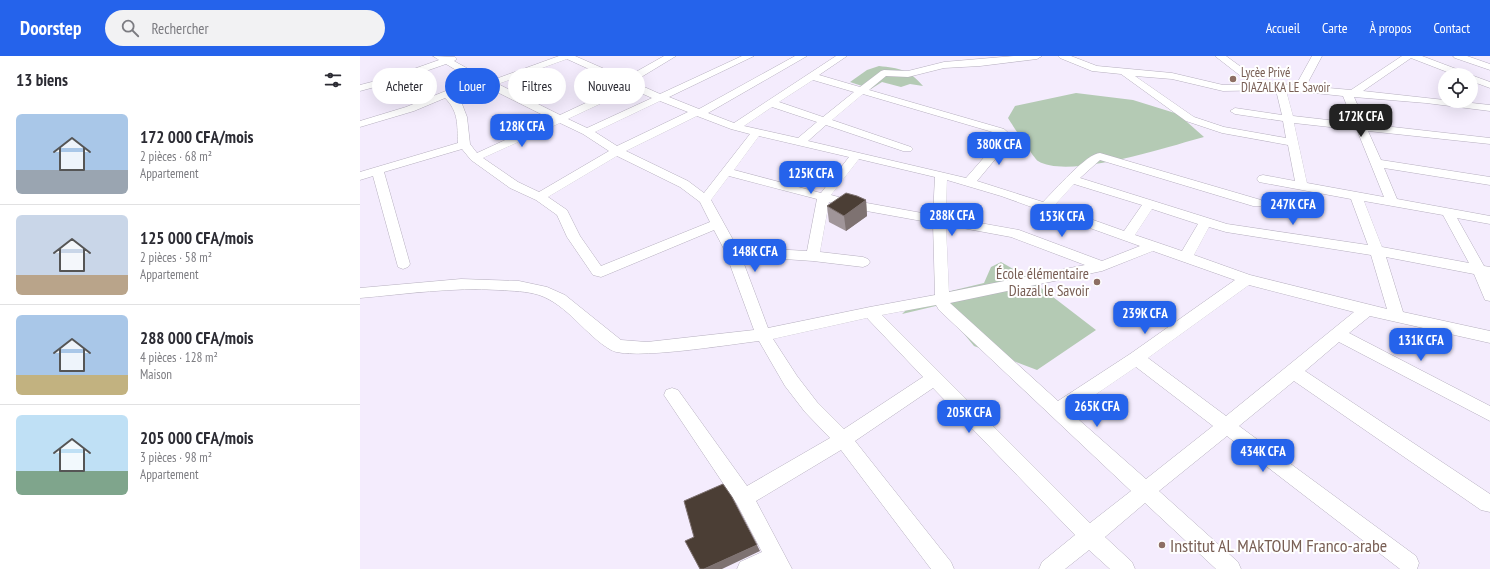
<!DOCTYPE html>
<html lang="fr">
<meta charset="utf-8">
<style>
:root{--surface:#fff;--page:#f2f2f3;--text:#2b2b33;--muted:#7c7c81;--line:#e1e1e2;--accent:#2563eb}
body{margin:0;font-family:"PT Sans Narrow",sans-serif;background:var(--page);color:var(--text);height:100vh;display:flex;flex-direction:column;font-size:15px;white-space:nowrap}
*{box-sizing:border-box;margin:0}
p{font-size:13px;color:var(--muted)}
.icon{flex:none;width:22px;height:22px;fill:none;stroke:currentColor;stroke-width:2;stroke-linecap:round;stroke-linejoin:round}
.map{position:relative;flex:1;overflow:hidden}
.panel{display:flex;flex-direction:column;background:var(--surface);width:360px}
.panel>*{flex:none}
.banner{position:absolute;left:12px;top:12px;width:380px;height:36px;display:flex;gap:8px}
.tools{position:absolute;left:1078px;top:12px;display:grid;gap:8px}
.tools a{display:grid;place-items:center;width:40px;height:40px;border-radius:50%;background:var(--surface);box-shadow:0 4px 16px #0002;font-size:20px}
.price{position:absolute;translate:-50% -34px;padding:0 9px;border-radius:8px;background:var(--accent);color:#fff;font-size:13px;line-height:26px;filter:drop-shadow(0 1px 2px #0008)}
.price::after{content:'';position:absolute;left:50%;top:24px;width:12px;height:9px;margin-left:-6px;background:inherit;clip-path:polygon(0 0,100% 0,50% 100%)}
.price.selected{background:#222;color:#fff}
ul{padding:0;list-style:none}
li{display:flex;align-items:center;gap:12px;height:100px;padding:0 16px}
li+li{border-top:1px solid var(--line)}
li span{display:grid;place-items:center;flex:none;width:112px;height:80px;border-radius:6px;color:#555}
li>.icon{margin-inline-start:auto}
span .icon{width:48px;height:48px;fill:#fffc;stroke-width:1}
li b{font-size:17px}
h2{display:flex;justify-content:space-between;align-items:center;height:48px;padding:0 16px;font-size:17px}
.chip{padding:0 14px;border-radius:18px;background:var(--surface);box-shadow:0 4px 16px #0002;font-size:14px;line-height:36px}
.chip.selected{background:var(--accent);color:#fff}
header{display:flex;align-items:center;gap:24px;box-sizing:border-box;height:56px;padding:0 20px;background:var(--accent);color:#fff}
header strong{font-size:19px}
nav{display:flex;gap:22px;margin-inline-start:auto;font-size:14px}
.search{width:280px;height:36px;background:var(--page);display:flex;align-items:center;gap:10px;box-sizing:border-box;padding:0 14px;border-radius:22px;color:var(--muted);font-size:15px}
main{display:flex;flex:1;min-height:0}
.map>svg:first-child{display:block}
.green{fill:#b4cab4}
.lines{fill:none;stroke-linecap:round;stroke-linejoin:round}
.street-casing{stroke:#b6afbf;stroke-width:1}
.street{fill:#fff;fill-rule:evenodd}
.wall{fill:#a09599}
.shaded-wall{fill:#7e7271}
.building{fill:#4b3e35;stroke:#7e7271}
.education-dot{fill:#8d6e63;stroke:#fff;stroke-width:1.5}
.labels{text-anchor:middle;dominant-baseline:central;stroke-width:4;stroke-linejoin:round;paint-order:stroke}
.far-education-label{font-size:13px;fill:#785e54;stroke:#fff;text-anchor:start}
.education-label{font-size:15px;fill:#785e54;stroke:#fff;text-anchor:end}
.near-education-label{font-size:18px;fill:#785e54;stroke:#fff;text-anchor:start}
</style>
<header>
<strong>Doorstep</strong>
<div class="search"><svg class="icon" aria-label="search" viewBox="0 0 24 24"><circle cx="10" cy="10" r="6"/><path d="M15 15l6 6"/></svg>Rechercher</div>
<nav><a>Accueil</a><a>Carte</a><a>À propos</a><a>Contact</a></nav>
</header>
<main>
<section class="panel">
<h2>13 biens<svg class="icon" aria-label="filters" viewBox="0 0 24 24"><path d="M4 7h16M4 17h16"/><circle cx="9" cy="7" r="2"/><circle cx="15" cy="17" r="2"/></svg></h2>
<ul>
<li><span style="background:linear-gradient(#a9c7e8 70%,#9aa5b1 0)"><svg class="icon" aria-label="home" viewBox="0 0 24 24"><path d="M3 11l9-7 9 7M6 9v11h12V9"/></svg></span><div><b>172 000 CFA/mois</b><p>2 pièces · 68 m²</p><p>Appartement</p></div></li>
<li><span style="background:linear-gradient(#c9d6e8 75%,#b9a48a 0)"><svg class="icon" aria-label="home" viewBox="0 0 24 24"><path d="M3 11l9-7 9 7M6 9v11h12V9"/></svg></span><div><b>125 000 CFA/mois</b><p>2 pièces · 58 m²</p><p>Appartement</p></div></li>
<li><span style="background:linear-gradient(#a9c7e8 75%,#c2b280 0)"><svg class="icon" aria-label="home" viewBox="0 0 24 24"><path d="M3 11l9-7 9 7M6 9v11h12V9"/></svg></span><div><b>288 000 CFA/mois</b><p>4 pièces · 128 m²</p><p>Maison</p></div></li>
<li><span style="background:linear-gradient(#bfe0f5 70%,#7fa58c 0)"><svg class="icon" aria-label="home" viewBox="0 0 24 24"><path d="M3 11l9-7 9 7M6 9v11h12V9"/></svg></span><div><b>205 000 CFA/mois</b><p>3 pièces · 98 m²</p><p>Appartement</p></div></li>
</ul>
</section>
<div class="map">
<svg width="1130" height="513" viewBox="0 0 1130 513">
<rect width="100%" height="100%" fill="#f4ecfd"/>
<!-- green -->
<path class="green" d="M 519,10 C 539,12 550,14 563,30 L 550,28 L 541,31 L 522,26 L 511,33 L 490,26 L 507,14 Z
M 716,37 L 773,44 L 818,58 L 844,81 C 810,90 708,124 678,105 C 673,101 653,70 648,62 L 655,50 Z
M 641,206 L 667,221 L 736,274 L 677,314 L 614,290 L 580,249 L 542,258 L 557,243 L 624,227 L 631,211 Z"/>
<g class="lines">
<defs>
<path id="street" d="M 73,0 L 95,1 L 97,3 L 94,5 L 130,25 L 199,0 L 215,0 L 265,22 L 304,0 L 316,0 L 273,26 L 300,38 L 382,0 L 394,0 L 309,41 L 339,53 L 435,0 L 447,0 L 348,57 L 374,67 L 476,0 L 487,0 L 459,19 L 500,31 L 521,15 L 524,14 L 548,15 L 584,6 L 654,0 L 682,0 L 677,3 L 620,10 L 584,12 L 548,21 L 526,20 L 509,34 L 644,73 L 653,81 L 652,83 L 617,125 L 683,146 C 694,135 727,97 740,97 L 901,144 L 903,147 L 901,150 L 893,150 L 740,104 L 720,122 L 867,168 L 1008,189 L 991,143 L 899,126 L 897,123 L 899,120 L 903,119 L 935,125 L 928,89 L 862,77 L 826,65 L 761,18 L 732,15 L 700,2 L 698,0 L 711,0 L 737,10 L 812,17 L 863,29 L 891,28 L 855,0 L 866,0 L 903,27 L 936,29 L 952,0 L 962,0 L 946,30 L 991,34 L 1042,0 L 1062,0 L 1107,17 L 1109,19 L 1095,19 L 1051,2 L 1003,35 L 1130,49 L 1130,55 L 1066,47 L 994,41 L 1006,68 L 1130,82 L 1130,88 L 1008,75 L 1021,104 L 1130,121 L 1130,129 L 1024,112 L 1037,143 L 1130,160 L 1130,168 L 1097,162 L 1124,210 L 1130,211 L 1130,245 L 1125,244 L 1114,218 L 1026,201 L 1043,256 L 1130,275 L 1130,287 L 1010,260 L 989,277 L 1130,350 L 1130,365 L 979,286 L 945,315 L 1130,438 L 1130,456 L 1121,454 L 934,325 L 879,370 L 1056,500 L 1059,507 L 1057,513 L 1040,513 L 867,380 L 799,435 L 878,506 L 881,513 L 856,513 L 785,447 L 745,481 L 772,506 L 775,513 L 750,513 L 729,494 L 705,513 L 679,513 L 682,506 L 715,479 L 573,332 L 495,385 L 591,506 L 594,513 L 571,513 L 481,394 L 396,445 L 432,513 L 377,513 L 380,506 L 402,496 L 377,448 L 304,339 L 306,334 L 312,332 L 318,334 L 387,430 L 470,382 L 445,356 L 425,330 L 399,285 C 372,288 270,305 251,294 C 225,279 208,249 179,239 C 166,235 153,235 139,234 C 93,231 46,238 0,242 L 0,232 L 101,223 L 159,225 L 187,231 L 205,239 L 261,284 L 287,286 L 394,274 L 365,195 L 354,174 L 246,219 L 241,221 L 233,219 L 207,181 L 197,159 L 176,144 L 150,132 L 111,104 L 102,93 L 24,116 L 50,208 L 48,211 L 43,213 L 38,211 L 13,120 L 0,124 L 0,116 L 98,87 C 97,69 99,56 85,42 L 54,55 L 0,71 L 0,65 L 46,51 L 113,24 L 86,8 L 37,25 L 0,35 L 0,29 L 31,21 L 79,4 ZM 207,3 L 264,29 L 200,59 L 138,28 ZM 775,20 L 812,23 L 863,35 L 916,34 L 922,59 L 875,52 L 870,55 L 875,58 L 923,65 L 926,82 L 864,71 L 834,61 ZM 453,24 L 494,36 L 463,61 L 419,46 ZM 121,28 L 191,63 L 117,97 L 110,88 L 107,61 L 102,48 L 94,39 ZM 272,33 L 292,42 L 227,72 L 208,63 ZM 926,34 L 983,40 L 994,67 L 933,60 ZM 503,38 L 636,77 L 641,82 L 606,122 L 448,85 L 466,69 L 543,95 L 551,95 L 553,93 L 551,91 L 472,64 ZM 300,45 L 328,56 L 257,90 L 235,76 ZM 412,51 L 457,66 L 438,82 L 384,70 ZM 337,60 L 371,73 L 390,78 L 344,137 L 328,125 L 266,95 ZM 200,67 L 223,78 L 249,95 L 179,136 L 158,126 L 123,102 ZM 934,67 L 997,74 L 1024,141 L 947,127 ZM 399,80 L 489,101 L 461,137 L 374,114 ZM 257,100 L 320,131 L 340,146 L 350,166 L 241,210 L 220,180 L 207,154 L 188,141 ZM 499,103 L 575,121 L 573,159 L 490,144 L 471,139 ZM 369,120 L 457,143 L 447,195 L 377,191 L 351,144 ZM 587,124 L 641,140 L 780,190 L 742,205 L 659,174 L 586,161 ZM 714,128 L 782,149 L 764,175 L 694,150 ZM 1004,145 L 1083,159 L 1109,207 L 1022,191 ZM 469,146 L 490,152 L 573,167 L 575,239 L 510,251 L 408,272 L 381,200 L 453,205 L 503,211 L 508,209 L 510,206 L 508,203 L 503,201 L 460,196 ZM 792,153 L 838,168 L 822,195 L 775,179 ZM 586,169 L 651,181 L 725,209 L 589,236 ZM 849,171 L 866,176 L 1011,199 L 1027,253 L 890,219 L 834,199 ZM 793,195 L 875,224 L 770,298 L 698,345 L 590,247 L 742,215 ZM 889,229 L 994,256 L 866,360 L 788,302 ZM 576,249 L 579,254 L 771,435 L 730,467 L 522,259 ZM 507,262 L 563,321 L 484,373 L 457,346 L 437,320 L 413,283 ZM 776,311 L 853,370 L 786,423 L 710,356 Z
M 1093,0 L 1107,0 L 1130,8 L 1130,14 L 1095,2 Z
M 1111,19 L 1130,26 L 1130,32 L 1111,25 Z"/>
</defs>
<!-- street casing -->
<use href="#street" class="street-casing"/>
<!-- street -->
<use href="#street" class="street"/>
</g>
<!-- wall -->
<path class="wall" d="M 506,144 L 507,160 L 486,175 L 469,166 L 467,150 Z"/>
<!-- shaded-wall -->
<path class="shaded-wall" d="M 506,144 L 507,160 L 486,175 L 484,160 Z
M 397,489 L 400,495 L 362,513 L 344,513 Z"/>
<!-- building -->
<path class="building" d="M 486,137 L 497,140 L 506,144 L 484,160 L 467,150 Z
M 363,428 L 372,441 L 397,489 L 344,513 L 340,513 L 325,485 L 334,481 L 324,445 Z"/>
<!-- markers -->
<g class="education-dot">
<circle cx="873" cy="23" r="4"/>
<circle cx="737" cy="226" r="4"/>
<circle cx="802" cy="489" r="4"/>
</g>
<g class="labels">
<!-- far-education labels -->
<g class="far-education-label">
<text x="881" y="16">Lycèe Privé<tspan x="881" dy="15">DIAZALKA LE Savoir</tspan></text>
</g>
<!-- education labels -->
<g class="education-label">
<text x="729" y="217">École élémentaire<tspan x="729" dy="17">Diazal le Savoir</tspan></text>
</g>
<!-- near-education labels -->
<g class="near-education-label">
<text x="810" y="489">Institut AL MAkTOUM Franco-arabe</text>
</g>
</g>
</svg>
<div class="tools">
<a><svg class="icon" aria-label="locate" viewBox="0 0 24 24"><circle cx="12" cy="12" r="6"/><path d="M12 2v4M12 18v4M2 12h4M18 12h4"/></svg></a>
</div>
<b class="price selected" style="left:1001px;top:82px">172K CFA</b>
<b class="price" style="left:162px;top:92px">128K CFA</b>
<b class="price" style="left:639px;top:110px">380K CFA</b>
<b class="price" style="left:451px;top:139px">125K CFA</b>
<b class="price" style="left:933px;top:170px">247K CFA</b>
<b class="price" style="left:592px;top:181px">288K CFA</b>
<b class="price" style="left:702px;top:182px">153K CFA</b>
<b class="price" style="left:395px;top:217px">148K CFA</b>
<b class="price" style="left:785px;top:279px">239K CFA</b>
<b class="price" style="left:1061px;top:306px">131K CFA</b>
<b class="price" style="left:737px;top:372px">265K CFA</b>
<b class="price" style="left:609px;top:378px">205K CFA</b>
<b class="price" style="left:903px;top:417px">434K CFA</b>
<div class="banner">
<a class="chip">Acheter</a>
<a class="chip selected">Louer</a>
<a class="chip">Filtres</a>
<a class="chip">Nouveau</a>
</div>
</div>
</main>
